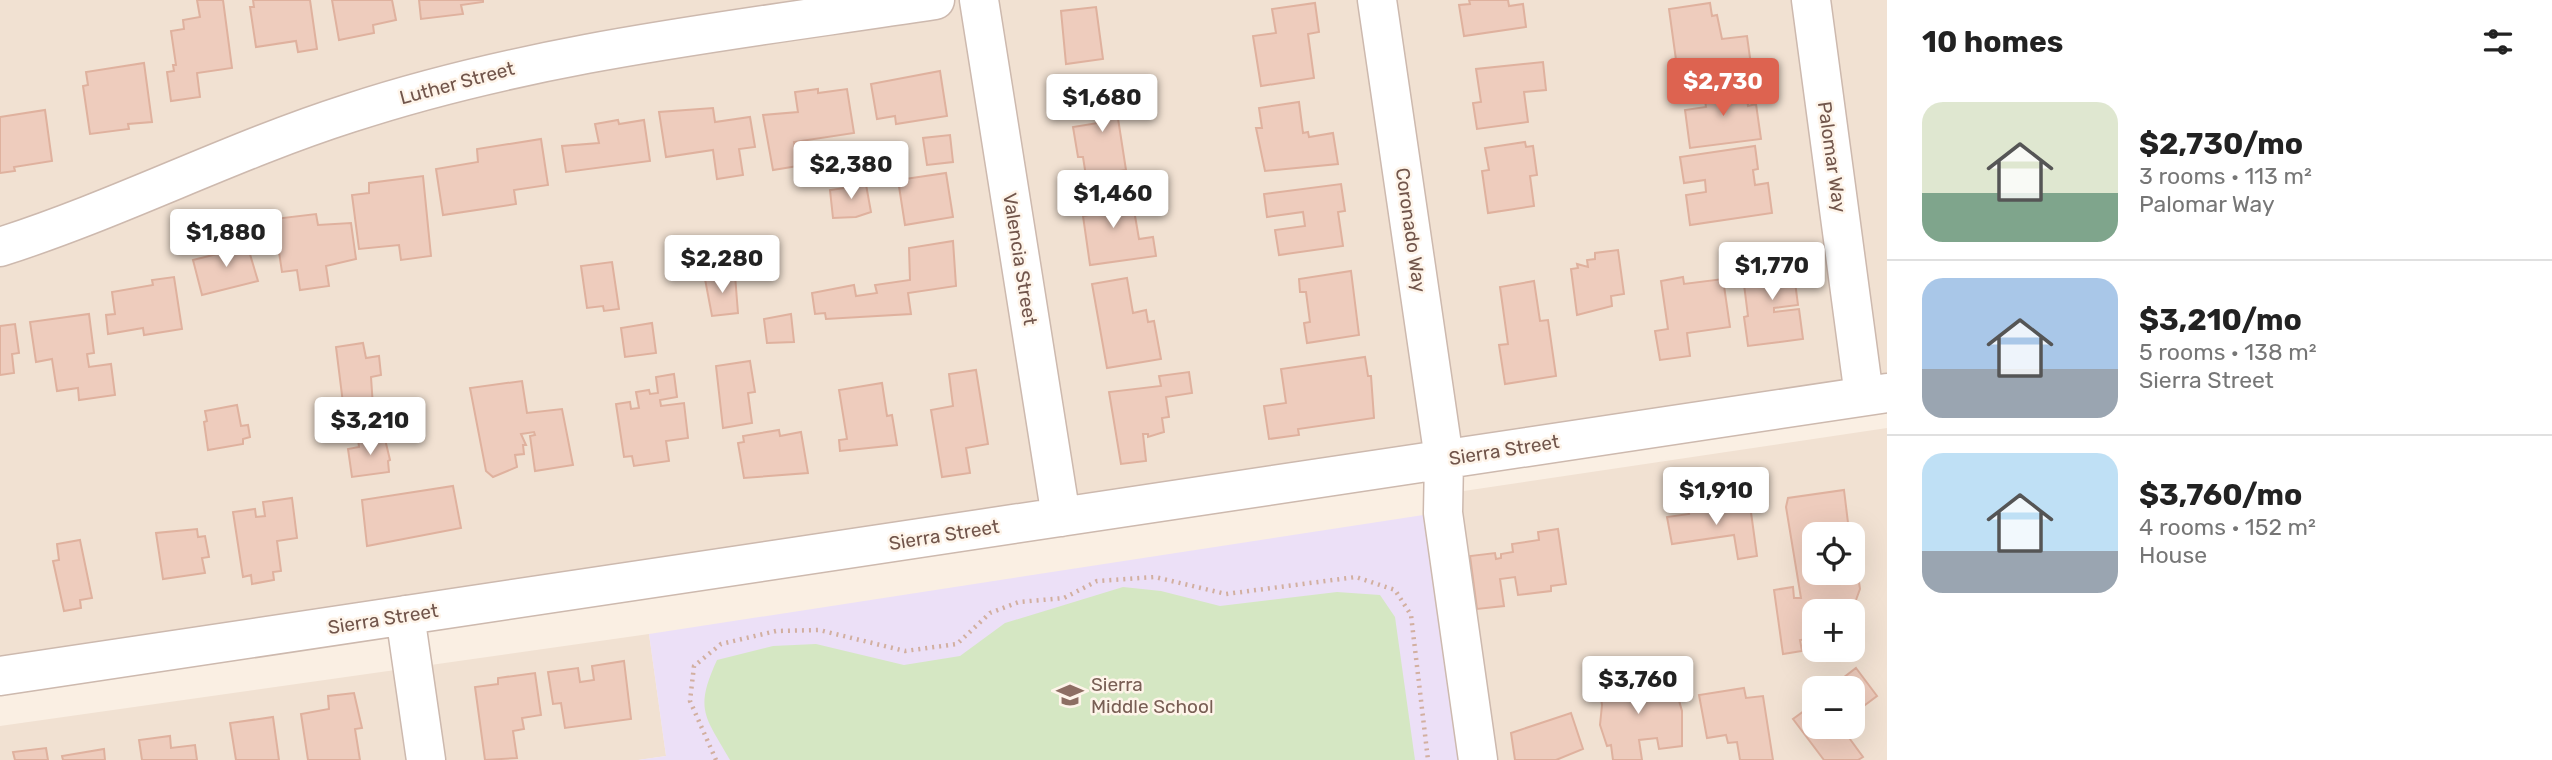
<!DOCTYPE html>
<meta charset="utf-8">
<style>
:root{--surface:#fff;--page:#f6f6f6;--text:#222;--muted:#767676;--line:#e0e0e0;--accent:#dd6350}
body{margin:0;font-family:Rubik,sans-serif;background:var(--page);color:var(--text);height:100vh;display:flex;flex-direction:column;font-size:26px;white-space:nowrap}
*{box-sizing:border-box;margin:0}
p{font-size:23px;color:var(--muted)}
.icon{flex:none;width:38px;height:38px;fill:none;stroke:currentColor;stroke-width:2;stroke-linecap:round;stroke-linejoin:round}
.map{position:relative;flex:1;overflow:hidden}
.panel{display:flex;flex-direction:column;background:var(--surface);width:665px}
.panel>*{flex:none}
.tools{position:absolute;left:1802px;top:522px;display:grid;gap:14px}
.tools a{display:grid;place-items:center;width:63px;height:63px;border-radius:14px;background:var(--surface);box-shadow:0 7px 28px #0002;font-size:35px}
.price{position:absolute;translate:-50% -60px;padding:0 16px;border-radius:7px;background:#fff;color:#222;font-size:23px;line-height:46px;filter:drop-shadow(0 2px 4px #0008)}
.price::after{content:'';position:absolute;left:50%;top:42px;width:21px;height:16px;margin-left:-10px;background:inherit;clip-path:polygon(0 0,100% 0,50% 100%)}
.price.on{background:var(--accent);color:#fff}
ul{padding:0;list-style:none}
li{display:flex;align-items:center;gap:21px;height:175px;padding:0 35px}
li+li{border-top:2px solid var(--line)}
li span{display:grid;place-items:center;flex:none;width:196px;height:140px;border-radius:21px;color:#555}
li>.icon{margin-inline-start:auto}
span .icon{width:84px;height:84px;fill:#fffc;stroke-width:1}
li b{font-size:30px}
h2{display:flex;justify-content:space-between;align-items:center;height:84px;padding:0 35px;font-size:30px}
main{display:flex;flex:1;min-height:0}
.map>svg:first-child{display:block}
.residential{fill:#f1e1d2;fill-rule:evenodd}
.education{fill:#ece0f7}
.green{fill:#d5e7c3}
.building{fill:#eeccbd;stroke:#dfb19e;stroke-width:2}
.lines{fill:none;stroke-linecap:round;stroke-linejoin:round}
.minor-casing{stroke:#cdb9ae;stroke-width:41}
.path{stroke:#d2afa0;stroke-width:4.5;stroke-dasharray:2 5;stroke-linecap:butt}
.minor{stroke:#fff;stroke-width:38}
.labels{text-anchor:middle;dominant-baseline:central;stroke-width:5;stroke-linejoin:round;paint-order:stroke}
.street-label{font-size:19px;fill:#71554b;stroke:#fef4e9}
.education-label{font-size:19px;fill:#785e54;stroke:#fef4e9;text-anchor:start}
</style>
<main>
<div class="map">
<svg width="1887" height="760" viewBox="0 0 1887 760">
<rect width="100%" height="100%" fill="#faefe3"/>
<!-- residential -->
<path class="residential" d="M 0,0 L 1887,0 L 1887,382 L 0,663 Z
M 1887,428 L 1887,760 L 1492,760 L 1457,492 ZM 1815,534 L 1853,534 L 1853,572 L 1815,572 ZM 1815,611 L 1853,611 L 1853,649 L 1815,649 ZM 1815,688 L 1853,688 L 1853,726 L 1815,726 Z
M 649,634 L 666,756 L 638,760 L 0,760 L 0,726 Z"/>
<!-- education -->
<path class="education" d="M 1456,510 L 1492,760 L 638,760 L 666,756 L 649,634 Z"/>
<!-- green -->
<path class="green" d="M 1123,587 L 1161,591 L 1220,606 L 1337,592 L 1380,595 L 1395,617 L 1415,760 L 730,760 C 705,716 694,710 717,660 L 773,646 L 816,644 L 904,665 L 960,656 L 1005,623 Z"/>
<!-- building -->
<path class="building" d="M 197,0 L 223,0 L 232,68 L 197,73 L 200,97 L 171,101 L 167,72 L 174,71 L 173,65 L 176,65 L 171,31 L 184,29 L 183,20 L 200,17 Z
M 253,0 L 310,0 L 317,49 L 298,52 L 296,41 L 256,47 L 250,7 L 254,7 Z
M 332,0 L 392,0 L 396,20 L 373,25 L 374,33 L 339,40 Z
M 419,0 L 483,0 L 483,2 L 461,5 L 463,14 L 421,19 Z
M 1469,0 L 1508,0 L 1509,6 L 1523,4 L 1526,27 L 1464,36 L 1459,5 L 1470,4 Z
M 1315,3 L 1319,32 L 1308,34 L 1314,78 L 1261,86 L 1253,36 L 1276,33 L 1272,9 Z
M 1710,3 L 1712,16 L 1717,15 L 1722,39 L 1747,36 L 1751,65 L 1722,70 L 1722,63 L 1711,65 L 1710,62 L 1677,67 L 1669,9 Z
M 1096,7 L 1103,59 L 1066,64 L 1061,11 Z
M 1543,62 L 1546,90 L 1524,92 L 1528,122 L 1477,129 L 1473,103 L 1481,102 L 1476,69 Z
M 144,63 L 152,122 L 128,124 L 129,129 L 90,134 L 83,86 L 88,85 L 86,72 Z
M 940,71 L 947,116 L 896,124 L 895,116 L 877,119 L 871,84 Z
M 1741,82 L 1744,100 L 1747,99 L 1748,106 L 1756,104 L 1761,139 L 1690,148 L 1685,110 L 1706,107 L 1703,87 Z
M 1119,83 L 1123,111 L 1117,112 L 1126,170 L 1086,176 L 1083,157 L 1078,157 L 1073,127 L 1098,123 L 1091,87 Z
M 818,89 L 818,93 L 847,89 L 854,133 L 794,142 L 798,166 L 773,170 L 763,115 L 798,112 L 795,92 Z
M 1299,102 L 1303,133 L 1308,132 L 1309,137 L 1333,133 L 1338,164 L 1265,171 L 1256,128 L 1262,128 L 1259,108 Z
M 713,108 L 715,122 L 750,117 L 755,147 L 739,149 L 743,175 L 717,179 L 713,150 L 666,157 L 659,112 Z
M 45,110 L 52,161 L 14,167 L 15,171 L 0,173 L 0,117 Z
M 618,120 L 619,124 L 644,120 L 650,161 L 566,172 L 562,146 L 599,143 L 595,124 Z
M 950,135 L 953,162 L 927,165 L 923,138 Z
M 541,139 L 548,185 L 514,190 L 516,204 L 443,215 L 436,169 L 478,162 L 477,149 Z
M 1525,142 L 1526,147 L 1533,146 L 1537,175 L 1530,176 L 1534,206 L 1488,213 L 1482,171 L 1489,170 L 1485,148 Z
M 1755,146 L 1758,169 L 1753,170 L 1755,185 L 1768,183 L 1772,213 L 1690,225 L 1686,195 L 1706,192 L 1705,180 L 1684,183 L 1680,157 Z
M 946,173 L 953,217 L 905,225 L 898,180 Z
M 423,176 L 431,256 L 401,260 L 399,245 L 359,249 L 352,195 L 369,193 L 369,183 Z
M 865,179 L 871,212 L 856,217 L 833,218 L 830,190 L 852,187 L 852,181 Z
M 1341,184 L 1345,211 L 1338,212 L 1343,246 L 1279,255 L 1275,230 L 1305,226 L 1303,212 L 1267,217 L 1264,194 Z
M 1116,186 L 1120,212 L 1134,210 L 1139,239 L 1153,237 L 1156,256 L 1090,265 L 1083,216 L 1089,215 L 1085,191 Z
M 316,214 L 318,225 L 351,223 L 356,259 L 326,266 L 329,286 L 300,290 L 297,270 L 282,272 L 274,219 Z
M 246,241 L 258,281 L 202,295 L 193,260 L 221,253 L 219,247 Z
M 953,241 L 956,286 L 908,293 L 911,314 L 826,319 L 825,313 L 815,314 L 812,293 L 854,285 L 856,296 L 877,293 L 875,285 L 910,280 L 909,248 Z
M 1618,250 L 1624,294 L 1611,296 L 1612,306 L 1577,315 L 1571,269 L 1578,268 L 1577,264 L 1588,267 L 1587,260 L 1595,259 L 1595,253 Z
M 1791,251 L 1798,305 L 1774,308 L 1774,312 L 1799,309 L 1803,339 L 1748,346 L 1744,317 L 1748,316 L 1742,269 L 1769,266 L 1768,254 Z
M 612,262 L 619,309 L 604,311 L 603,306 L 587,308 L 581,266 Z
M 1351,271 L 1359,335 L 1307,343 L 1304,323 L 1310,322 L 1306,292 L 1300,292 L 1299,279 Z
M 735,275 L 738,313 L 712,316 L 705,279 Z
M 174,277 L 182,329 L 144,335 L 143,328 L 108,334 L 106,315 L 115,314 L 112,292 L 153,285 L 152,280 Z
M 1683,277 L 1684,284 L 1723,279 L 1730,327 L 1687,333 L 1690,356 L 1660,360 L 1655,331 L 1668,329 L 1661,281 Z
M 1127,278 L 1133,313 L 1146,310 L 1148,322 L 1154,321 L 1161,359 L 1107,368 L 1092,284 Z
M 1534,281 L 1540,321 L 1548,320 L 1556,376 L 1505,384 L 1499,345 L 1508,344 L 1500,287 Z
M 89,314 L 94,353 L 87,354 L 89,367 L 111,364 L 115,395 L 79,400 L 78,388 L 57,391 L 52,359 L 36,362 L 30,322 Z
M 791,314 L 794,342 L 767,343 L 764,319 Z
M 652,323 L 656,353 L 625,357 L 621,328 Z
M 15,324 L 19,353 L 12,354 L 14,373 L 0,375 L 0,326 Z
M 363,343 L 366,358 L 379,356 L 381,375 L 371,377 L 373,407 L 344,411 L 336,347 Z
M 1365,357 L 1368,376 L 1371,376 L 1374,418 L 1298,429 L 1299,435 L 1269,439 L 1264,406 L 1286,403 L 1281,369 Z
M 750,361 L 755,392 L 748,393 L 752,423 L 723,428 L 716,366 Z
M 976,370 L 988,444 L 966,448 L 970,473 L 942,477 L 931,410 L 953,406 L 949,374 Z
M 1189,372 L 1192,393 L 1166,397 L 1169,417 L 1162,418 L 1164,432 L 1148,437 L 1148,434 L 1143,434 L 1146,461 L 1121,464 L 1109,392 L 1161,386 L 1159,376 Z
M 674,374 L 677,397 L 660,400 L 661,406 L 684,403 L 688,438 L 666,441 L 669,461 L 634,466 L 632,456 L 624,457 L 616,404 L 630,402 L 631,409 L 639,408 L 636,392 L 649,390 L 650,394 L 658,393 L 656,377 Z
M 522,381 L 527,413 L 562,409 L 573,465 L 535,471 L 530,436 L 535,435 L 534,432 L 521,434 L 526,445 L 523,445 L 524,454 L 515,455 L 517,467 L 493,477 L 486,471 L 470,388 Z
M 882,383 L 887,416 L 892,415 L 897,445 L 840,451 L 839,440 L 847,439 L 839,390 Z
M 237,405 L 241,426 L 248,425 L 250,437 L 243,439 L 243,444 L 208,450 L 204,422 L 207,421 L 205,411 Z
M 779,430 L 780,436 L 801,432 L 808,473 L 744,478 L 738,443 L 744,442 L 743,436 Z
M 384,435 L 390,460 L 388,461 L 389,472 L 352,477 L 348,449 L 359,447 L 358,439 Z
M 453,486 L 461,528 L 367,546 L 362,500 Z
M 1844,490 L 1849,531 L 1853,530 L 1854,539 L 1853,534 L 1815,534 L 1815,572 L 1853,572 L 1853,540 L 1860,589 L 1856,600 L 1860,628 L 1853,629 L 1853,611 L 1815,611 L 1815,638 L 1800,640 L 1802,651 L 1783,654 L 1774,590 L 1793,587 L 1794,598 L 1801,598 L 1786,507 L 1788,498 Z
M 292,498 L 297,538 L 277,541 L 281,571 L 273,572 L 274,580 L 252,584 L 251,575 L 243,577 L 233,512 L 255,509 L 256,517 L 265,516 L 263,502 Z
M 1750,505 L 1757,556 L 1738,559 L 1734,535 L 1672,544 L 1667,517 L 1689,514 L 1688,510 Z
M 197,529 L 198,537 L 205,536 L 209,557 L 202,558 L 205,573 L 163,579 L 156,533 Z
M 1558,529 L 1566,584 L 1551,586 L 1551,591 L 1518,595 L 1515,577 L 1500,579 L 1504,606 L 1477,609 L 1470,556 L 1495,553 L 1496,559 L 1501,558 L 1501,554 L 1513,552 L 1512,544 L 1539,540 L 1538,532 Z
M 80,540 L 92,598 L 80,600 L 81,608 L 64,611 L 53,561 L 59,560 L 57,544 Z
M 624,661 L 631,719 L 565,728 L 561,703 L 553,704 L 548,672 L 578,668 L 580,682 L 594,680 L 592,666 Z
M 1856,668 L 1877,696 L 1853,714 L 1853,688 L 1830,688 Z
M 1637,671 L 1640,693 L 1675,687 L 1682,711 L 1682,746 L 1659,749 L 1657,738 L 1639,740 L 1642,760 L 1613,760 L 1611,745 L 1607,746 L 1600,725 L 1602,705 L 1598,678 Z
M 535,673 L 541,715 L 522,718 L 524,729 L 513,731 L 517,758 L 485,760 L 475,687 L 498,684 L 498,678 Z
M 1744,688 L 1746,698 L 1763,696 L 1773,760 L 1740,760 L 1737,742 L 1728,743 L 1726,735 L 1707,738 L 1699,695 Z
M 354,693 L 362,728 L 355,729 L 360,760 L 308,760 L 301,714 L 329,709 L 328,696 Z
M 1815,703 L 1815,726 L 1853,726 L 1853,720 L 1858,726 L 1847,735 L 1863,757 L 1858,760 L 1824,760 L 1793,719 Z
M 1571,713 L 1583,749 L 1556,760 L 1515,760 L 1511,733 Z
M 273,717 L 279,760 L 236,760 L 230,723 Z
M 170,736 L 171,748 L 195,745 L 197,760 L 142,760 L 139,740 Z
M 46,748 L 48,760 L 15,760 L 13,752 Z
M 104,749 L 105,760 L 63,760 L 62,756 Z"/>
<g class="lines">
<defs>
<path id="minor" d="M 979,0 L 1061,517
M 1377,0 L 1444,459 L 1443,513 L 1478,760
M 1811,0 L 1864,396
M 0,247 C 119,209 231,151 350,113 C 539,51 738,30 935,0
M 405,615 L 426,760
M 0,676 L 1887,393"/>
</defs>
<!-- minor casing -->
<use href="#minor" class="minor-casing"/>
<!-- path -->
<path class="path" d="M 716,760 L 690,701 L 694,666 L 721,644 L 776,631 L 819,630 L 905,651 L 957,644 L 990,613 L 1019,602 L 1064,598 L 1097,581 L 1155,577 L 1226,594 L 1356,577 L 1395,590 L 1411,615 L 1428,760"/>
<!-- minor -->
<use href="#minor" class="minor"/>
</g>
<!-- icons -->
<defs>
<symbol id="school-bare" viewBox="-9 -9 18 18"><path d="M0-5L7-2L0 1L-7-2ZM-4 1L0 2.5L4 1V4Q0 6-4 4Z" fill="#8d6e63" stroke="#fef4e9" stroke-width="2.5" paint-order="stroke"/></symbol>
</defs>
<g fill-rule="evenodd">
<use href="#school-bare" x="1051" y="676" width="38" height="38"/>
</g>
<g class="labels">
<!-- street labels -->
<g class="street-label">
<text transform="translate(457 83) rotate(-15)">Luther Street</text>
<text transform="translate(1832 157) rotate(82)">Palomar Way</text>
<text transform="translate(1411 230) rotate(82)">Coronado Way</text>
<text transform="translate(1020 259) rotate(81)">Valencia Street</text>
<text transform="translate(1504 450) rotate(-9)">Sierra Street</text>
<text transform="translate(944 535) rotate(-9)">Sierra Street</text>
<text transform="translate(383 619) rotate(-9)">Sierra Street</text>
</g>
<!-- education labels -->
<g class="education-label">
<text x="1091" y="684">Sierra<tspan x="1091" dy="22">Middle School</tspan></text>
</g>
</g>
</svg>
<div class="tools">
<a><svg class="icon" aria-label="locate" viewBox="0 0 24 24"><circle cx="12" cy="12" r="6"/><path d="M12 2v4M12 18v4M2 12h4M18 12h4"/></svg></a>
<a>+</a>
<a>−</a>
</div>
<b class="price on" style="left:1723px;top:118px">$2,730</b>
<b class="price" style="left:1102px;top:134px">$1,680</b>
<b class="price" style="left:851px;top:201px">$2,380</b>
<b class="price" style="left:1113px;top:230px">$1,460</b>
<b class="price" style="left:226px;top:269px">$1,880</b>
<b class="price" style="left:722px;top:295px">$2,280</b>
<b class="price" style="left:1772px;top:302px">$1,770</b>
<b class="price" style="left:370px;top:457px">$3,210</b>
<b class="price" style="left:1716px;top:527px">$1,910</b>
<b class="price" style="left:1638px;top:716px">$3,760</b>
</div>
<section class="panel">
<h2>10 homes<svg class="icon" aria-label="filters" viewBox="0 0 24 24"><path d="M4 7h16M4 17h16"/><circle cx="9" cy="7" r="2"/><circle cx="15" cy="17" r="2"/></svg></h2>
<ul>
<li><span style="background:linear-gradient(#dfe7d0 65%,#7fa58c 0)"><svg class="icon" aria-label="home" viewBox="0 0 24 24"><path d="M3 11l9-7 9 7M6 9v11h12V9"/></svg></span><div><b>$2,730/mo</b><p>3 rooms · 113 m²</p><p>Palomar Way</p></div></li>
<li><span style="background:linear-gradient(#a9c7e8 65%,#9aa5b1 0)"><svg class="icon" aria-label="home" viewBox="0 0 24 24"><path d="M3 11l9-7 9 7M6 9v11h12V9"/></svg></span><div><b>$3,210/mo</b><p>5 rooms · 138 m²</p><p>Sierra Street</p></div></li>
<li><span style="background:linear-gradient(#bfe0f5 70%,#9aa5b1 0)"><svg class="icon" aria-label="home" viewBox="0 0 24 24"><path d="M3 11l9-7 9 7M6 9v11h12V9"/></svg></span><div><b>$3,760/mo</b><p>4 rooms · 152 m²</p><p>House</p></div></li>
</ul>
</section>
</main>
